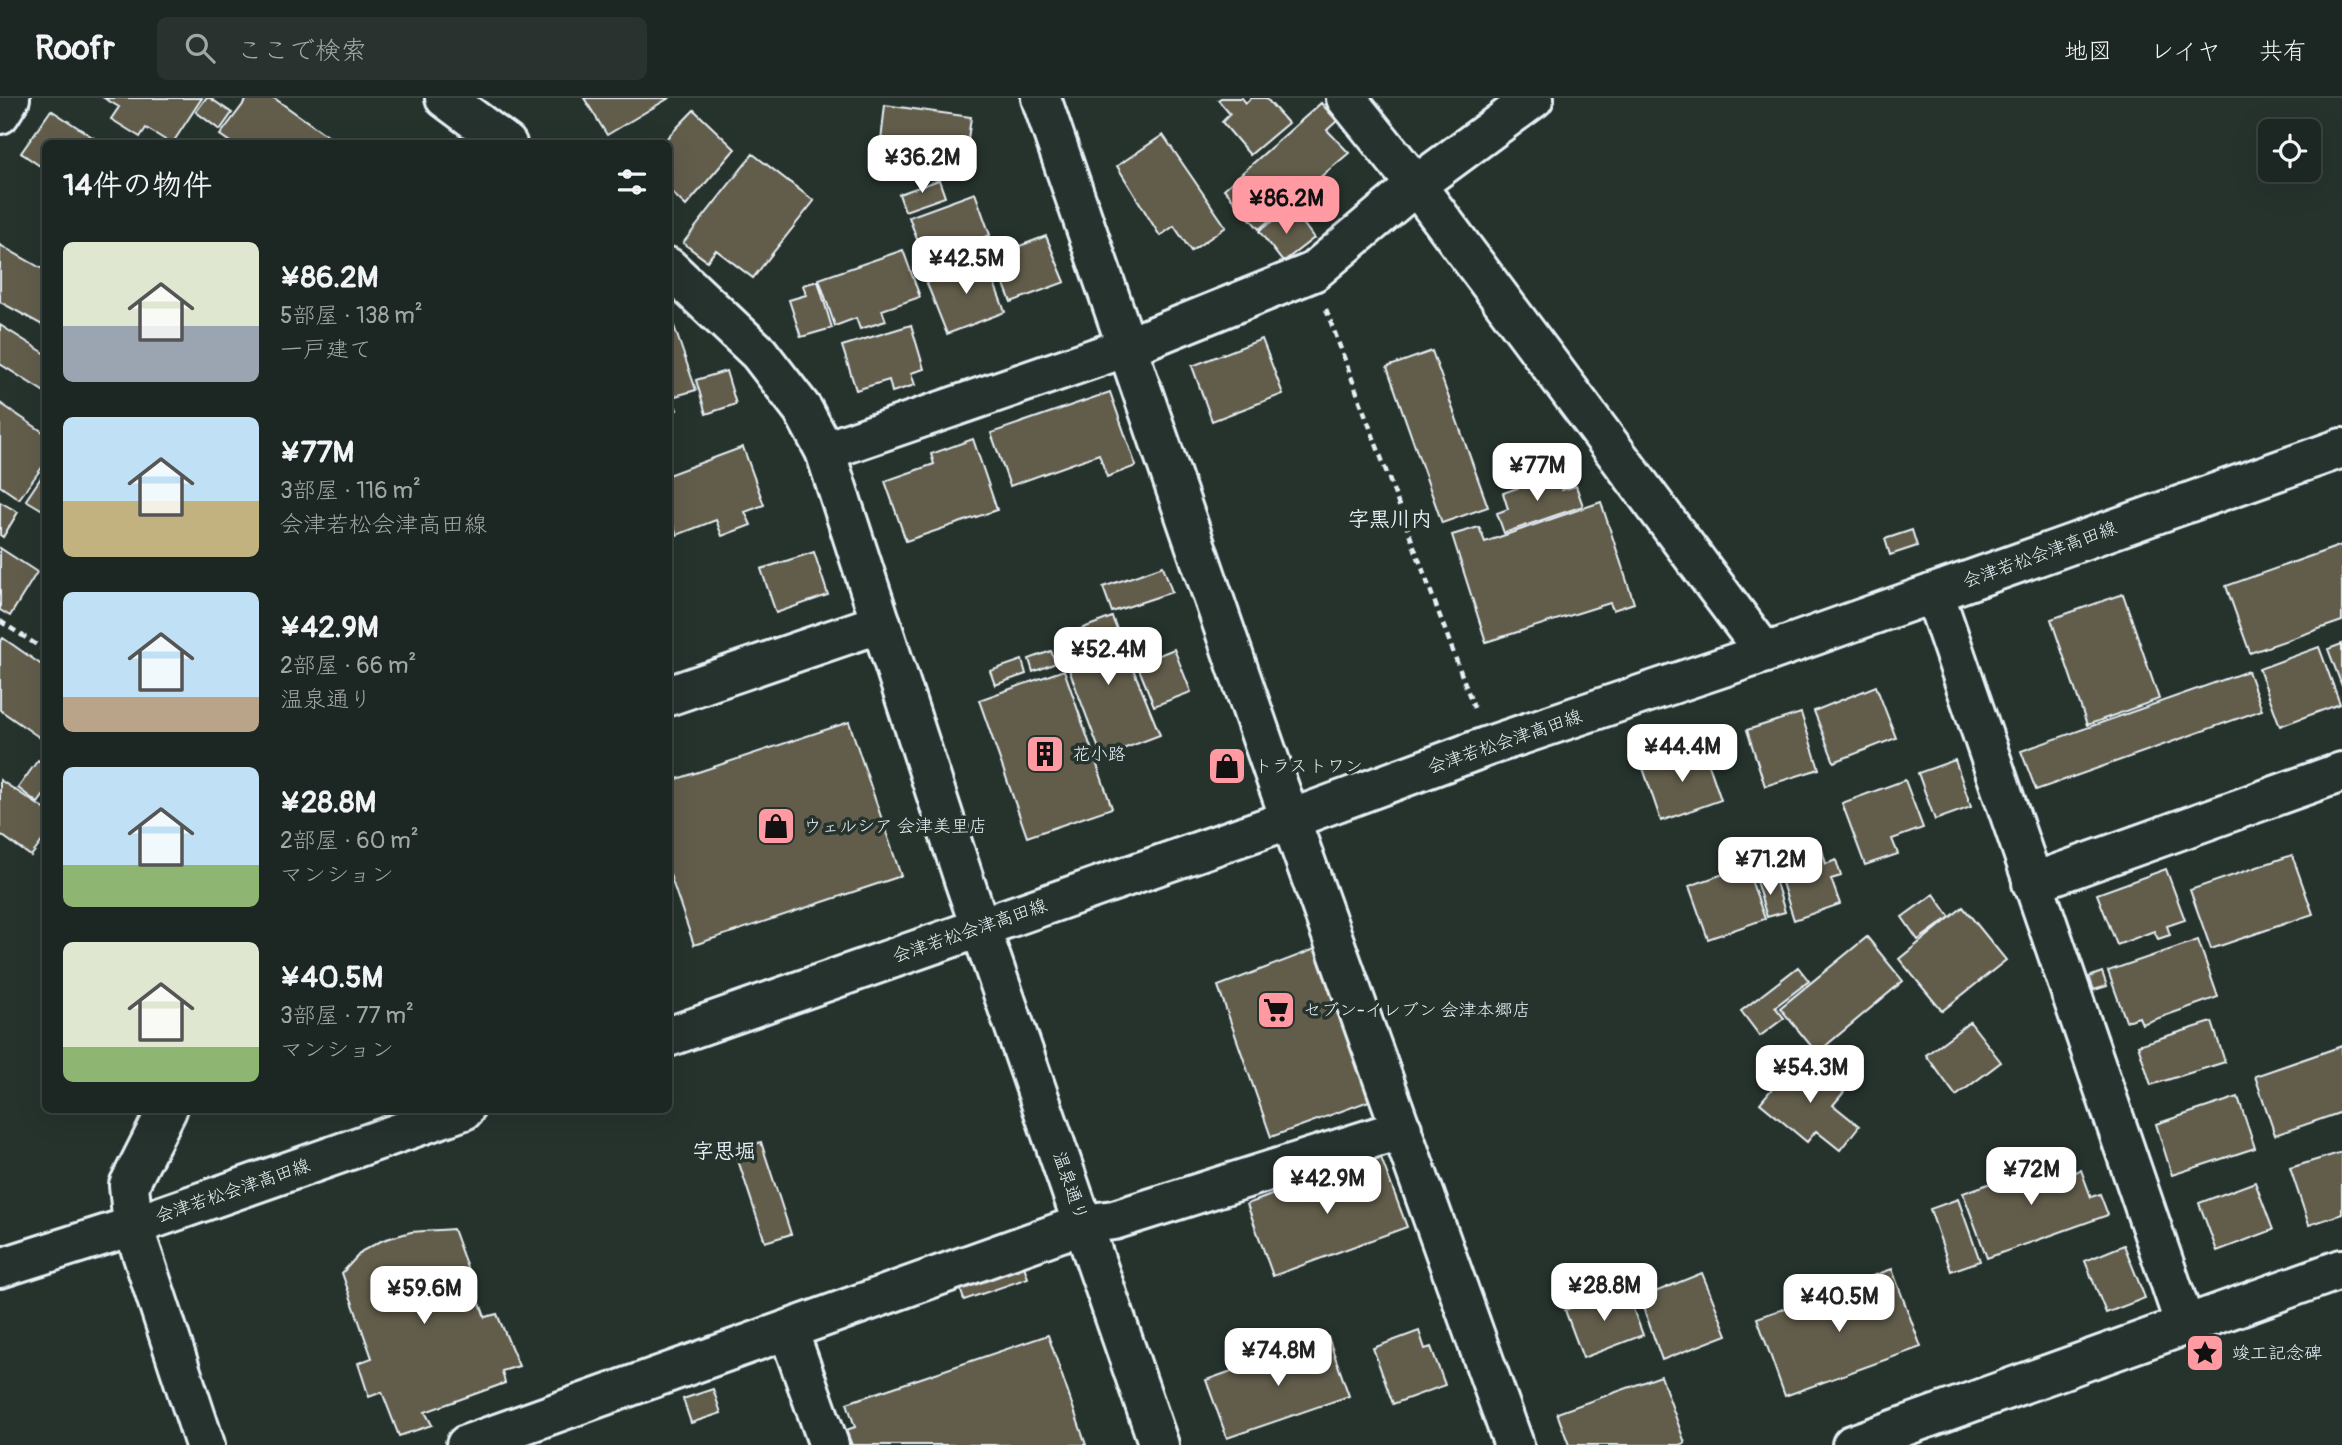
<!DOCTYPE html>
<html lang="ja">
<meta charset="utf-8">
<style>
:root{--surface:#1c2622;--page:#29322f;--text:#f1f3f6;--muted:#a0a5a5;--line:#3a4340;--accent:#ff9aa2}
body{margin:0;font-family:Pangolin,"Klee One",sans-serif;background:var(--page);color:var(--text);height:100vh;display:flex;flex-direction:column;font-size:26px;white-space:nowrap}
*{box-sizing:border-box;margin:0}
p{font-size:23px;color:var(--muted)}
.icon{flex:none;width:38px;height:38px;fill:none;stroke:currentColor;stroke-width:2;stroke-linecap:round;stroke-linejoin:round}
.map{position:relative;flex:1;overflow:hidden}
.drawer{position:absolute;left:42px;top:42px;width:630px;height:973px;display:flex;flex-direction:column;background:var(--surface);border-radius:10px;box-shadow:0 7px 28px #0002,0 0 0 2px var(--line)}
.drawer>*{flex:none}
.tools{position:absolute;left:2258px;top:21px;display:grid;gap:14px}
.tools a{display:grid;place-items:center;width:63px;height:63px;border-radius:10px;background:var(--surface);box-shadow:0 7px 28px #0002,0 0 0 2px var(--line);font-size:35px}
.price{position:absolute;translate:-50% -60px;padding:0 16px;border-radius:14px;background:#fff;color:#222;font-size:23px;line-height:46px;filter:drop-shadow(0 2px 4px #0008)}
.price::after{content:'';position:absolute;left:50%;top:42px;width:21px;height:16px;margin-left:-10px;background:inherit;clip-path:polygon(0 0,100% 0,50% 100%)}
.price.selected{background:var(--accent);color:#111}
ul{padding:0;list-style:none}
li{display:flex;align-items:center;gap:21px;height:175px;padding:0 21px}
li span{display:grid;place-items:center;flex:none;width:196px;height:140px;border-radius:10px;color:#555}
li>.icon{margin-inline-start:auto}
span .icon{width:84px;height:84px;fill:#fffc;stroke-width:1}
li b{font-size:30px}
h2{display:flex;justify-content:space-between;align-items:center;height:84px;padding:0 21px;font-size:30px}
header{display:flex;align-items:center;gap:42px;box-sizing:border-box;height:98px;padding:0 35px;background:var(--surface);border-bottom:2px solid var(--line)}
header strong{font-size:33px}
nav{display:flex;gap:38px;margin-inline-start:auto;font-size:24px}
.search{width:490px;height:63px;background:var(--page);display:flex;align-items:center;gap:18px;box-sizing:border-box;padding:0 24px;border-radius:10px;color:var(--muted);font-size:26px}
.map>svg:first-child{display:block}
.building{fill:#625d4b;stroke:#e8f1f8;stroke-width:2}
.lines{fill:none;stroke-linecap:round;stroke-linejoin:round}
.street-casing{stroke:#e8f1f8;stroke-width:44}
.secondary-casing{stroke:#e8f1f8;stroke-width:44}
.path{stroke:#e8f1f8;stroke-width:4.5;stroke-dasharray:7 5;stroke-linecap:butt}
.street{stroke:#26332d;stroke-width:38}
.secondary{stroke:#26332d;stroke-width:38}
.labels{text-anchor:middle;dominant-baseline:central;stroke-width:7;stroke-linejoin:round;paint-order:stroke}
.street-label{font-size:18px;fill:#e8f1f8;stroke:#26332d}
.poi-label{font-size:18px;fill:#e8f1f8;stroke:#26332d;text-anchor:start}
.quarter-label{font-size:21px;font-weight:bold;fill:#e8f1f8;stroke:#26332d}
</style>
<header>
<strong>Roofr</strong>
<div class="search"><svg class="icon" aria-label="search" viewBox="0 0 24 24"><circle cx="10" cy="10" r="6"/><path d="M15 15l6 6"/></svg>ここで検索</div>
<nav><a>地図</a><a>レイヤ</a><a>共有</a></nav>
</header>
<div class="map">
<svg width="2342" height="1347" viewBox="0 0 2342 1347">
<rect width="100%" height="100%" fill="#26332d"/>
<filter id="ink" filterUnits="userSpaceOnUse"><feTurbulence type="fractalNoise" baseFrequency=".0143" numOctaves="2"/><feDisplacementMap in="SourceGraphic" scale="14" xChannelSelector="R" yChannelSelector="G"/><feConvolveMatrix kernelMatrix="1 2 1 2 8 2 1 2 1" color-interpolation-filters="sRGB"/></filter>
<g filter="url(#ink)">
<!-- building -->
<path class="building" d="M 104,0 L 202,0 L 172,46 L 146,30 L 140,39 L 111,21 L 119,9 Z
M 206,0 L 210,0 L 232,15 L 220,32 L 196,14 Z
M 248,0 L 274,0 L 339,46 L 233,46 L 220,37 Z
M 584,0 L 669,0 L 607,37 Z
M 1221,0 L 1242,0 L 1246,5 L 1251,0 L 1266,0 L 1288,25 L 1250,57 L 1222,24 L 1230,16 L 1218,2 Z
M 1321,5 L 1337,23 L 1327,32 L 1349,55 L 1259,131 L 1224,91 Z
M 885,7 L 971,19 L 964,72 L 879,61 Z
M 51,12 L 103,46 L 46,46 L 46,72 L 21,55 Z
M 694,12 L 735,51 L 686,108 L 668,91 L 668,46 L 661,46 Z
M 1163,37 L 1226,129 L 1191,153 L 1174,128 L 1160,138 L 1117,68 Z
M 753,56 L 814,103 L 753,180 L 716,152 L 707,163 L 683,145 Z
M 939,82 L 945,99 L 905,113 L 899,96 Z
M 975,95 L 990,137 L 924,161 L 909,119 Z
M 1283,115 L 1289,122 L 1297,117 L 1314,140 L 1283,164 L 1259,133 Z
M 1046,138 L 1065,184 L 1011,204 L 993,158 Z
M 0,147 L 46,173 L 46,229 L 0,204 Z
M 903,152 L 920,199 L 882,212 L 886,223 L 860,231 L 856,220 L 835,228 L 819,181 Z
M 985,161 L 1005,214 L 947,236 L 926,183 Z
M 818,183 L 832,230 L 801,239 L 789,202 L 806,197 L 803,187 Z
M 0,227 L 46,256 L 46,295 L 0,266 Z
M 911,227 L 924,271 L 911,275 L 915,287 L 892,294 L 889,282 L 856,292 L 842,248 Z
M 674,228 L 696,292 L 672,299 L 677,312 L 668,315 L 668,230 Z
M 1262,241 L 1283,296 L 1212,323 L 1192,268 Z
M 1432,253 L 1488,409 L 1442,425 L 1387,269 Z
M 726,273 L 736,306 L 706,316 L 696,282 Z
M 1110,294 L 1136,368 L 1107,379 L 1099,356 L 1010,388 L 991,335 Z
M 0,305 L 46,336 L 46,364 L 19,401 L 0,388 Z
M 973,341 L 997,412 L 906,443 L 885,383 L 934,366 L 931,356 Z
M 743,349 L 764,407 L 745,414 L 751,427 L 722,438 L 716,422 L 677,437 L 668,414 L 668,377 Z
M 46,372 L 46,414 L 26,402 Z
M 1556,376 L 1562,392 L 1576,388 L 1583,408 L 1504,435 L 1497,415 L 1508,411 L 1503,395 Z
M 0,404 L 18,414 L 3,439 L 0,437 Z
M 1601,404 L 1634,505 L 1613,512 L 1610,505 L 1486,544 L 1452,437 L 1479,429 L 1485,444 Z
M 1912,432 L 1917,448 L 1890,457 L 1885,441 Z
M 2342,447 L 2342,523 L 2250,555 L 2226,488 Z
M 0,450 L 37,474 L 10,518 L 0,512 Z
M 814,454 L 828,497 L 776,515 L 761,471 Z
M 1163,468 L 1172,494 L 1112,514 L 1103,489 Z
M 2123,496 L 2159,601 L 2087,627 L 2051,521 Z
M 1112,519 L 1160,637 L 1102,659 L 1057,540 Z
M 3,540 L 46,570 L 46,638 L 43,642 L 0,612 L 0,544 Z
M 2342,546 L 2342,588 L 2328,551 Z
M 2319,549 L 2340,606 L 2280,628 L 2259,571 Z
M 1174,551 L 1191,594 L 1154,608 L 1137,566 Z
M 1051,553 L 1056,565 L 1033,574 L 1029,561 Z
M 1022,562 L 1026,576 L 995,587 L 990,573 Z
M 1064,572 L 1112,710 L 1027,739 L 979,602 Z
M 2248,573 L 2262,612 L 2036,692 L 2021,653 Z
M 1876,588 L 1896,640 L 1834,664 L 1814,613 Z
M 1801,615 L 1819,671 L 1765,688 L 1747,632 Z
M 849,624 L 901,778 L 694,847 L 668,771 L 668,684 Z
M 1703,649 L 1721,702 L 1661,723 L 1643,670 Z
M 38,662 L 46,667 L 46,694 L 38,705 L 18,690 Z
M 1955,662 L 1971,709 L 1935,722 L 1918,675 Z
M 0,682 L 46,712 L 46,738 L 31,758 L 0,736 Z
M 1905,682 L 1923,730 L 1892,741 L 1898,756 L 1865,767 L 1842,705 Z
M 1821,748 L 1826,766 L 1836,762 L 1841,778 L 1831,781 L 1840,806 L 1794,822 L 1775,763 Z
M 2292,757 L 2313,816 L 2211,851 L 2190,792 Z
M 1746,768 L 1765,821 L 1708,841 L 1689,788 Z
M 2166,771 L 2185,822 L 2167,828 L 2170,837 L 2158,841 L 2154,833 L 2117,847 L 2097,796 Z
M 1774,778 L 1785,814 L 1767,819 L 1756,783 Z
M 1934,796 L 1950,819 L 1918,842 L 1902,819 Z
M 1963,809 L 2006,862 L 1942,913 L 1899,861 Z
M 1867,839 L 1903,883 L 1817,955 L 1780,910 Z
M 2198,842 L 2218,899 L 2142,926 L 2139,919 L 2126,923 L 2108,873 Z
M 1315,851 L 1369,1003 L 1271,1039 L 1218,888 Z
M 1798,869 L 1809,883 L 1775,909 L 1784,920 L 1760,938 L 1741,913 Z
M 2102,874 L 2107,888 L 2094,892 L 2089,879 Z
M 1970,924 L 2001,964 L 1956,998 L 1926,957 Z
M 2212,924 L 2225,964 L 2151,987 L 2138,947 Z
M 2342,948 L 2342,1014 L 2275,1037 L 2255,978 Z
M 1800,957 L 1844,994 L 1833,1007 L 1859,1028 L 1840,1052 L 1816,1033 L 1807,1044 L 1760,1005 Z
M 2238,999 L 2255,1050 L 2172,1077 L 2156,1026 Z
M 761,1044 L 791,1136 L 765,1144 L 735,1053 Z
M 2342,1054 L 2342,1116 L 2309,1127 L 2290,1070 Z
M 1380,1057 L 1407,1129 L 1273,1178 L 1247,1106 Z
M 2058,1061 L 2064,1078 L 2081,1072 L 2091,1099 L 2100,1096 L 2108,1117 L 1987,1160 L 1963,1095 Z
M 2255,1084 L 2273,1132 L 2217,1153 L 2199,1105 Z
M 1958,1101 L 1980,1163 L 1951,1173 L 1930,1111 Z
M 453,1131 L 485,1219 L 497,1216 L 519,1268 L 502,1273 L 505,1285 L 425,1314 L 432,1327 L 399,1338 L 382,1294 L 369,1299 L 358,1265 L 372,1260 L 342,1175 L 362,1153 L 383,1142 L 411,1134 Z
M 2124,1147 L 2145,1200 L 2106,1215 L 2085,1163 Z
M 1022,1162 L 1028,1180 L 964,1202 L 958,1184 Z
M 1892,1171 L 1921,1249 L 1785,1298 L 1757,1220 L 1802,1204 L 1806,1214 L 1859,1195 L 1855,1184 Z
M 1702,1175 L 1727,1237 L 1662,1262 L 1640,1200 Z
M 1625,1190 L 1643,1237 L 1583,1260 L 1565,1212 Z
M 1419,1233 L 1425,1251 L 1431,1249 L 1445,1287 L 1393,1306 L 1373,1250 Z
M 1048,1237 L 1086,1347 L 852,1347 L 846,1332 L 855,1329 L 847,1305 Z
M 1328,1239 L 1349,1298 L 1227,1340 L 1206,1282 Z
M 1661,1278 L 1685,1345 L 1679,1347 L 1569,1347 L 1557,1315 Z
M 713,1291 L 721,1315 L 691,1325 L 683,1301 Z"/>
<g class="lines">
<defs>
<path id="street" d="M 1041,0 L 1277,684 L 1514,1347
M 1346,0 L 1416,87 L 1765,555
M 825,353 L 1127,249 L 1313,174 L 1416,87 L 1534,0
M 1934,495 L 2185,1227
M 668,598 L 881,525
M 2032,785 L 2342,674
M 167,1012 L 129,1087 L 133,1128 L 205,1347
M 788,1232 L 829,1347
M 466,1347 L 1083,1126 L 1114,1122 L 1402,1031
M 1852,1347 L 2342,1171"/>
<path id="secondary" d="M 445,0 L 507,46
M 0,16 L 10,0
M 668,169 L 759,255 L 803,312 L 825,353 L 965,785 L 1159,1347
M 668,939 L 1291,721 L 1488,648 L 1765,555 L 2342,350
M 0,1170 L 133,1128 L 464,1012"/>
</defs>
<!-- street casing -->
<use href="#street" class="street-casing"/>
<!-- secondary casing -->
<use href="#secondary" class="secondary-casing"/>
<!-- path -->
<path class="path" d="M 1326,211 L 1474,610
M 0,523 L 46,553"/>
<!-- street -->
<use href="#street" class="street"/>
<!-- secondary -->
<use href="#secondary" class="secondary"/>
</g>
</g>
<!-- icons -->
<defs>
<symbol id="building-square" viewBox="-11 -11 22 22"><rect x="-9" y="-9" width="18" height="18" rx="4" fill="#ff9aa2" stroke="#26332d"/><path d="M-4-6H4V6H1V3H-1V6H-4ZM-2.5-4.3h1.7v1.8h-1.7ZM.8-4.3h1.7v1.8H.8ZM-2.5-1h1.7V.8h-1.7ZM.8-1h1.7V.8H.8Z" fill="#111"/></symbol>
<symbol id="shop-square" viewBox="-11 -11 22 22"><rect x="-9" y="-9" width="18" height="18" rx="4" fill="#ff9aa2" stroke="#26332d"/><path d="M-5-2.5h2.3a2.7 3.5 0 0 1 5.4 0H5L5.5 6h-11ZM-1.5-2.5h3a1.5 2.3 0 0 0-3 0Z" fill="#111"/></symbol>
<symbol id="supermarket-square" viewBox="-11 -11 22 22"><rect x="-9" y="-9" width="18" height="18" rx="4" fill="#ff9aa2" stroke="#26332d"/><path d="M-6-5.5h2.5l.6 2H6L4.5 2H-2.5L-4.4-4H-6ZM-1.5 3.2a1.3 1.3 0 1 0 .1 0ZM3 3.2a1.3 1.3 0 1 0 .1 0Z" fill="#111"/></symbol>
<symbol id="sight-square" viewBox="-11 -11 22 22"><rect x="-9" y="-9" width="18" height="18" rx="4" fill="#ff9aa2" stroke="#26332d"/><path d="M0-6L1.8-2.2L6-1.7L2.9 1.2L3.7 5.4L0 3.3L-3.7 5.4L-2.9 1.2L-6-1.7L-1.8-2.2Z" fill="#111"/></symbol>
</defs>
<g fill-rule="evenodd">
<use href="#building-square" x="1023" y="634" width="44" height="44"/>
<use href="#shop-square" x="1205" y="646" width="44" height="44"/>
<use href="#shop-square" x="754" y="706" width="44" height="44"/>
<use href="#supermarket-square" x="1254" y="890" width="44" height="44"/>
<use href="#sight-square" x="2183" y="1233" width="44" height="44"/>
</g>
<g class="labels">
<!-- street labels -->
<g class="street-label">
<text transform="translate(2040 457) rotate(-20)">会津若松会津高田線</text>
<text transform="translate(1505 644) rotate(-19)">会津若松会津高田線</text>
<text transform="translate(970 833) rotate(-19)">会津若松会津高田線</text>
<text transform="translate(1070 1088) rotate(71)">温泉通り</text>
<text transform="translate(233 1093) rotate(-19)">会津若松会津高田線</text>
</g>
<!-- poi labels -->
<g class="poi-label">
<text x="1072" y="656">花小路</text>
<text x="1254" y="668">トラストワン</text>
<text x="803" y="728">ウェルシア 会津美里店</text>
<text x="1303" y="912">セブン-イレブン 会津本郷店</text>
<text x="2232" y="1255">竣工記念碑</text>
</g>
<!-- quarter labels -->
<g class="quarter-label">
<text x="1390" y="421">字黒川内</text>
<text x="724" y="1053">字思堀</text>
</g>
</g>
</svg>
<div class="tools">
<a><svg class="icon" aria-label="locate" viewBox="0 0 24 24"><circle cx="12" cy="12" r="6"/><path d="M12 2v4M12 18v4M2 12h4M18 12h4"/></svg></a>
</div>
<b class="price" style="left:922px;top:97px">¥36.2M</b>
<b class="price selected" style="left:1286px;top:138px">¥86.2M</b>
<b class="price" style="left:966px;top:198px">¥42.5M</b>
<b class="price" style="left:1537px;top:405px">¥77M</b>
<b class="price" style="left:1108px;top:589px">¥52.4M</b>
<b class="price" style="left:1682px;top:686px">¥44.4M</b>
<b class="price" style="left:1770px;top:799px">¥71.2M</b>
<b class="price" style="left:1810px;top:1007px">¥54.3M</b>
<b class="price" style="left:2031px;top:1109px">¥72M</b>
<b class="price" style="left:1327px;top:1118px">¥42.9M</b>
<b class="price" style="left:1604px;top:1225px">¥28.8M</b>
<b class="price" style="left:424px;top:1228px">¥59.6M</b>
<b class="price" style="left:1839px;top:1236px">¥40.5M</b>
<b class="price" style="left:1278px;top:1290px">¥74.8M</b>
<section class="drawer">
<h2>14件の物件<svg class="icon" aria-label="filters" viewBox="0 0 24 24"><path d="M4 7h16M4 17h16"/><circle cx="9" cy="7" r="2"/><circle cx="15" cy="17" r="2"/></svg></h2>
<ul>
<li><span style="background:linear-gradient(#dfe7d0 60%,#9aa5b1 0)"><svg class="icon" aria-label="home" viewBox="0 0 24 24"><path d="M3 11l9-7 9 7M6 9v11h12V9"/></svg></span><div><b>¥86.2M</b><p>5部屋 · 138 m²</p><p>一戸建て</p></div></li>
<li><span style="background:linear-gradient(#bfe0f5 60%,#c2b280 0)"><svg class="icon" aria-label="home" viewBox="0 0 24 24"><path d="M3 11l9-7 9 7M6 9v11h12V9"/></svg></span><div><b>¥77M</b><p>3部屋 · 116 m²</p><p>会津若松会津高田線</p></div></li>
<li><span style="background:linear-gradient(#bfe0f5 75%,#b9a48a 0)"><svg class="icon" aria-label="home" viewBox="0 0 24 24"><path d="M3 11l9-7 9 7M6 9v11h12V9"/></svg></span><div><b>¥42.9M</b><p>2部屋 · 66 m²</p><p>温泉通り</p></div></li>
<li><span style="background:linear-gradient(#bfe0f5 70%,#8fb573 0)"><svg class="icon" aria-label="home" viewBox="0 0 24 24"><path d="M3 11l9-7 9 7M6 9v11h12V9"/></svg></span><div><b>¥28.8M</b><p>2部屋 · 60 m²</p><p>マンション</p></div></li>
<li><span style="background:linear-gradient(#dfe7d0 75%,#8fb573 0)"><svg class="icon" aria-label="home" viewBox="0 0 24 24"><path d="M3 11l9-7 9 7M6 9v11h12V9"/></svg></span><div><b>¥40.5M</b><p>3部屋 · 77 m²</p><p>マンション</p></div></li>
</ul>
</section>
</div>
